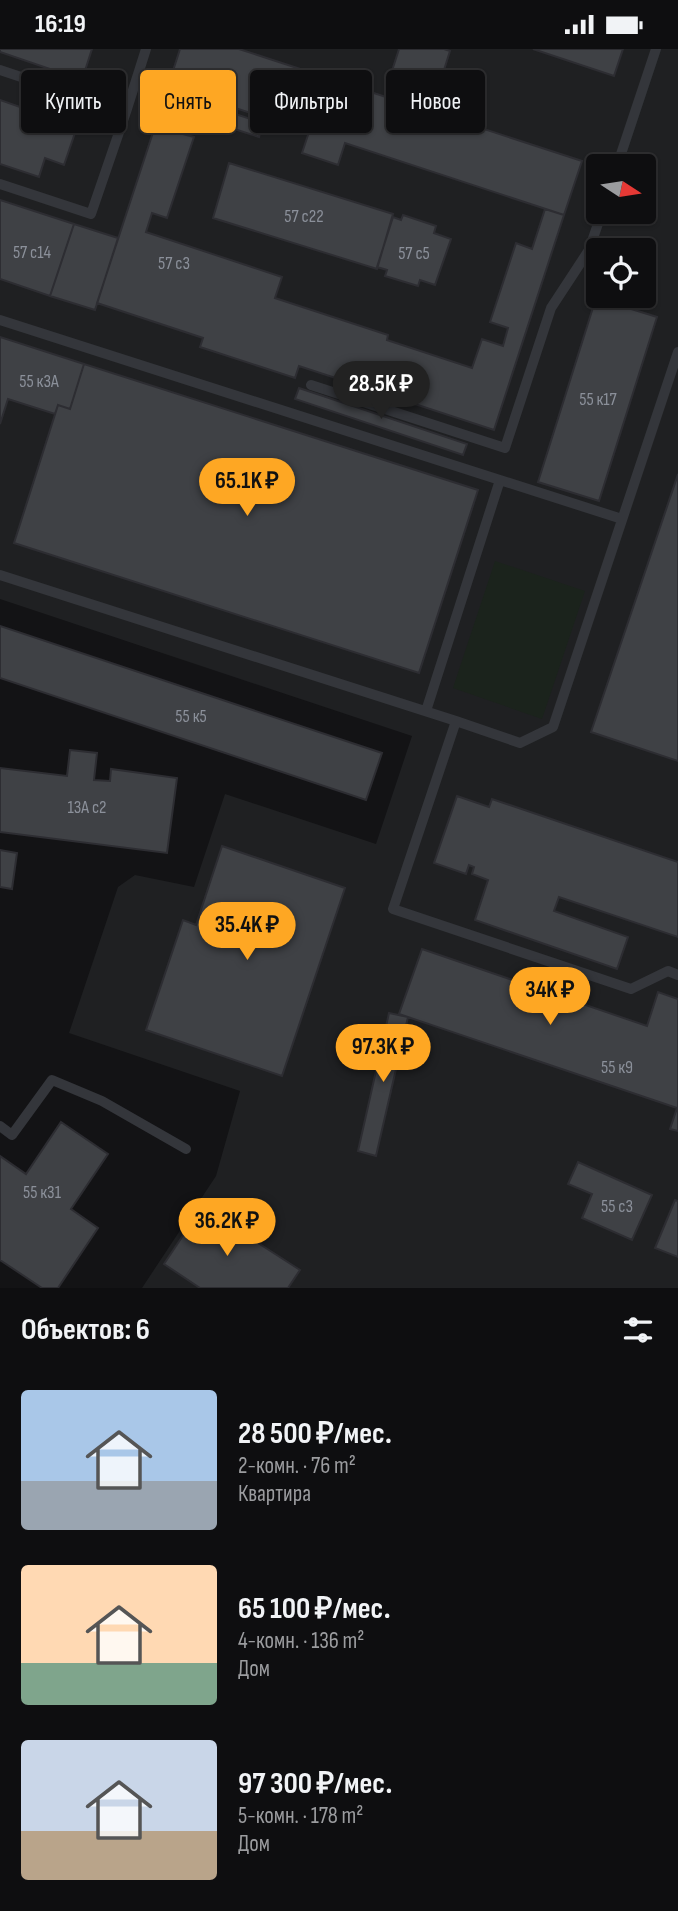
<!DOCTYPE html>
<html lang="ru">
<meta charset="utf-8">
<style>
:root{--surface:#0e0e10;--page:#1c1c1e;--text:#f1f3f6;--muted:#9b9c9f;--line:#2e2e30;--accent:#fea723}
body{margin:0;font-family:"Sofia Sans Condensed",sans-serif;background:var(--page);color:var(--text);height:100vh;display:flex;flex-direction:column;font-size:26px;white-space:nowrap}
*{box-sizing:border-box;margin:0}
p{font-size:23px;color:var(--muted)}
.icon{flex:none;width:38px;height:38px;fill:none;stroke:currentColor;stroke-width:2;stroke-linecap:round;stroke-linejoin:round}
.map{position:relative;height:1239px;overflow:hidden}
.side{display:flex;flex-direction:column;background:var(--surface);flex:1}
.side>*{flex:none}
.guide{position:absolute;left:21px;top:21px;width:637px;height:63px;display:flex;gap:14px}
.needle{width:46px;rotate:102deg}
.tools{position:absolute;left:586px;top:105px;display:grid;gap:14px}
.tools a{display:grid;place-items:center;width:70px;height:70px;border-radius:7px;background:var(--surface);box-shadow:0 2px 5px #0004,0 0 0 2px var(--line);font-size:35px}
.price{position:absolute;translate:-50% -60px;padding:0 16px;border-radius:24px;background:var(--accent);color:#111;font-size:23px;line-height:46px;filter:drop-shadow(0 2px 4px #0008)}
.price::after{content:'';position:absolute;left:50%;top:42px;width:21px;height:16px;margin-left:-10px;background:inherit;clip-path:polygon(0 0,100% 0,50% 100%)}
.price.current{background:#222;color:#fff}
ul{padding:0;list-style:none}
li{display:flex;align-items:center;gap:21px;height:175px;padding:0 21px}
li span{display:grid;place-items:center;flex:none;width:196px;height:140px;border-radius:7px;color:#555}
li>.icon{margin-inline-start:auto}
span .icon{width:84px;height:84px;fill:#fffc;stroke-width:1}
li b{font-size:30px}
h2{display:flex;justify-content:space-between;align-items:center;height:84px;padding:0 21px;font-size:30px}
.chip{padding:0 24px;border-radius:7px;background:var(--surface);box-shadow:0 2px 5px #0004,0 0 0 2px var(--line);font-size:24px;line-height:63px}
.chip.current{background:var(--accent);color:#111}
.status{display:flex;justify-content:space-between;align-items:center;height:49px;padding:0 35px;background:var(--surface);direction:ltr}
.status svg{height:19px;fill:currentColor}
.map>svg:first-child{display:block}
.built{fill:#1f2022;fill-rule:evenodd}
.green{fill:#1b231c}
.building{fill:#3f4145;stroke:#2d2d32;stroke-width:2}
.lines{fill:none;stroke-linecap:round;stroke-linejoin:round}
.service{stroke:#34363b;stroke-width:10}
.labels{text-anchor:middle;dominant-baseline:central;stroke-width:5;stroke-linejoin:round;paint-order:stroke}
.number-label{font-size:18px;fill:#8b909a}
</style>
<div class="status"><b>16:19</b><svg viewBox="0 0 49 12"><path d="M0 12V9h3v3zM5 12V6h3v6zM10 12V3h3v9zM15 12V0h3v12zM26 1h20v11H26zM47 4h2v5h-2z"/></svg></div>
<div class="map">
<svg width="678" height="1239" viewBox="0 0 678 1239">
<rect width="100%" height="100%" fill="#131315"/>
<!-- built -->
<path class="built" d="M 0,0 L 678,0 L 678,1239 L 142,1239 L 216,1127 L 240,1042 L 69,984 L 118,838 L 135,826 L 194,838 L 225,745 L 376,795 L 412,687 L 0,550 ZM 598,117 L 644,117 L 644,163 L 598,163 ZM 598,201 L 644,201 L 644,247 L 598,247 Z"/>
<!-- green -->
<path class="green" d="M 495,512 L 585,542 L 542,670 L 453,639 Z"/>
<!-- building -->
<path class="building" d="M 0,0 L 92,0 L 82,31 L 0,3 Z
M 180,0 L 239,0 L 582,112 L 564,166 L 345,94 L 338,116 L 302,104 L 309,83 L 217,53 L 211,72 L 162,56 Z
M 399,0 L 444,0 L 450,2 L 438,40 L 391,25 Z
M 533,0 L 623,0 L 614,27 Z
M 0,51 L 77,78 L 64,116 L 45,109 L 39,128 L 0,115 Z
M 162,56 L 189,65 L 183,85 L 194,88 L 167,169 L 152,164 L 146,183 L 282,228 L 275,249 L 388,286 L 387,291 L 472,319 L 482,290 L 503,297 L 508,279 L 490,273 L 516,194 L 532,200 L 545,160 L 564,166 L 494,381 L 299,317 L 295,329 L 200,298 L 203,289 L 97,254 Z
M 226,62 L 263,74 L 259,88 L 222,76 Z
M 229,114 L 393,165 L 377,220 L 213,169 Z
M 0,151 L 74,175 L 50,247 L 0,230 Z
M 403,166 L 436,177 L 434,184 L 451,190 L 435,236 L 420,231 L 418,237 L 385,227 L 387,221 L 377,218 L 393,168 L 401,171 Z
M 74,175 L 118,189 L 95,261 L 50,247 Z
M 644,208 L 649,210 L 644,226 Z
M 596,249 L 657,268 L 599,452 L 538,433 Z
M 0,288 L 84,315 L 70,360 L 58,356 L 55,365 L 8,350 L 0,375 Z
M 84,315 L 478,441 L 419,624 L 14,494 L 58,356 L 70,360 Z
M 299,339 L 467,395 L 463,406 L 295,350 Z
M 678,425 L 678,712 L 591,683 Z
M 0,577 L 382,704 L 366,751 L 0,629 Z
M 70,701 L 97,704 L 94,731 L 110,732 L 111,720 L 177,729 L 167,804 L 0,783 L 0,719 L 67,727 Z
M 457,747 L 489,758 L 492,750 L 678,813 L 678,888 L 559,848 L 554,862 L 628,888 L 617,920 L 475,871 L 488,831 L 472,825 L 474,818 L 469,816 L 466,825 L 434,814 Z
M 222,797 L 345,839 L 282,1027 L 146,981 L 183,871 L 196,876 Z
M 0,801 L 17,804 L 12,840 L 0,838 Z
M 422,900 L 647,977 L 658,943 L 678,950 L 678,1082 L 670,1080 L 677,1059 L 399,965 Z
M 389,964 L 408,968 L 376,1107 L 358,1102 Z
M 61,1073 L 108,1105 L 71,1160 L 98,1179 L 58,1239 L 42,1239 L 0,1211 L 0,1107 L 26,1125 Z
M 578,1113 L 652,1146 L 632,1191 L 582,1169 L 592,1145 L 568,1135 Z
M 675,1151 L 678,1152 L 678,1208 L 655,1199 Z
M 202,1158 L 300,1221 L 288,1239 L 200,1239 L 164,1215 Z"/>
<g class="lines">
<!-- service -->
<path class="service" d="M 0,21 L 126,63 L 146,0
M 617,117 L 656,0
M 0,135 L 91,165 L 126,63
M 0,271 L 622,470
M 678,303 L 553,678 L 520,694 L 456,672 L 393,860 L 631,940 L 668,922 L 678,926
M 311,336 L 505,399 L 551,259 L 589,201 L 602,163
M 0,526 L 456,672
M 426,662 L 500,431
M 0,1077 L 12,1086 L 52,1031 L 102,1052 L 186,1100"/>
</g>
<g class="labels">
<!-- number labels -->
<g class="number-label">
<text x="304" y="167">57 с22</text>
<text x="32" y="203">57 с14</text>
<text x="414" y="204">57 с5</text>
<text x="174" y="214">57 с3</text>
<text x="39" y="332">55 к3А</text>
<text x="598" y="350">55 к17</text>
<text x="191" y="667">55 к5</text>
<text x="87" y="758">13А с2</text>
<text x="617" y="1018">55 к9</text>
<text x="42" y="1143">55 к31</text>
<text x="617" y="1157">55 с3</text>
</g>
</g>
</svg>
<div class="tools">
<a><svg class="needle" viewBox="-14 -14 28 28"><path d="M0-13l5 13h-10z" fill="#e53935"/><path d="M0 13l5-13h-10z" fill="#9b9c9f"/></svg></a>
<a><svg class="icon" aria-label="locate" viewBox="0 0 24 24"><circle cx="12" cy="12" r="6"/><path d="M12 2v4M12 18v4M2 12h4M18 12h4"/></svg></a>
</div>
<b class="price current" style="left:381px;top:372px">28.5K ₽</b>
<b class="price" style="left:247px;top:469px">65.1K ₽</b>
<b class="price" style="left:247px;top:913px">35.4K ₽</b>
<b class="price" style="left:550px;top:978px">34K ₽</b>
<b class="price" style="left:383px;top:1035px">97.3K ₽</b>
<b class="price" style="left:227px;top:1209px">36.2K ₽</b>
<div class="guide">
<a class="chip">Купить</a>
<a class="chip current">Снять</a>
<a class="chip">Фильтры</a>
<a class="chip">Новое</a>
</div>
</div>
<section class="side">
<h2>Объектов: 6<svg class="icon" aria-label="filters" viewBox="0 0 24 24"><path d="M4 7h16M4 17h16"/><circle cx="9" cy="7" r="2"/><circle cx="15" cy="17" r="2"/></svg></h2>
<ul>
<li><span style="background:linear-gradient(#a9c7e8 65%,#9aa5b1 0)"><svg class="icon" aria-label="home" viewBox="0 0 24 24"><path d="M3 11l9-7 9 7M6 9v11h12V9"/></svg></span><div><b>28 500 ₽/мес.</b><p>2-комн. · 76 m²</p><p>Квартира</p></div></li>
<li><span style="background:linear-gradient(#ffd9b3 70%,#7fa58c 0)"><svg class="icon" aria-label="home" viewBox="0 0 24 24"><path d="M3 11l9-7 9 7M6 9v11h12V9"/></svg></span><div><b>65 100 ₽/мес.</b><p>4-комн. · 136 m²</p><p>Дом</p></div></li>
<li><span style="background:linear-gradient(#c9d6e8 65%,#b9a48a 0)"><svg class="icon" aria-label="home" viewBox="0 0 24 24"><path d="M3 11l9-7 9 7M6 9v11h12V9"/></svg></span><div><b>97 300 ₽/мес.</b><p>5-комн. · 178 m²</p><p>Дом</p></div></li>
</ul>
</section>
